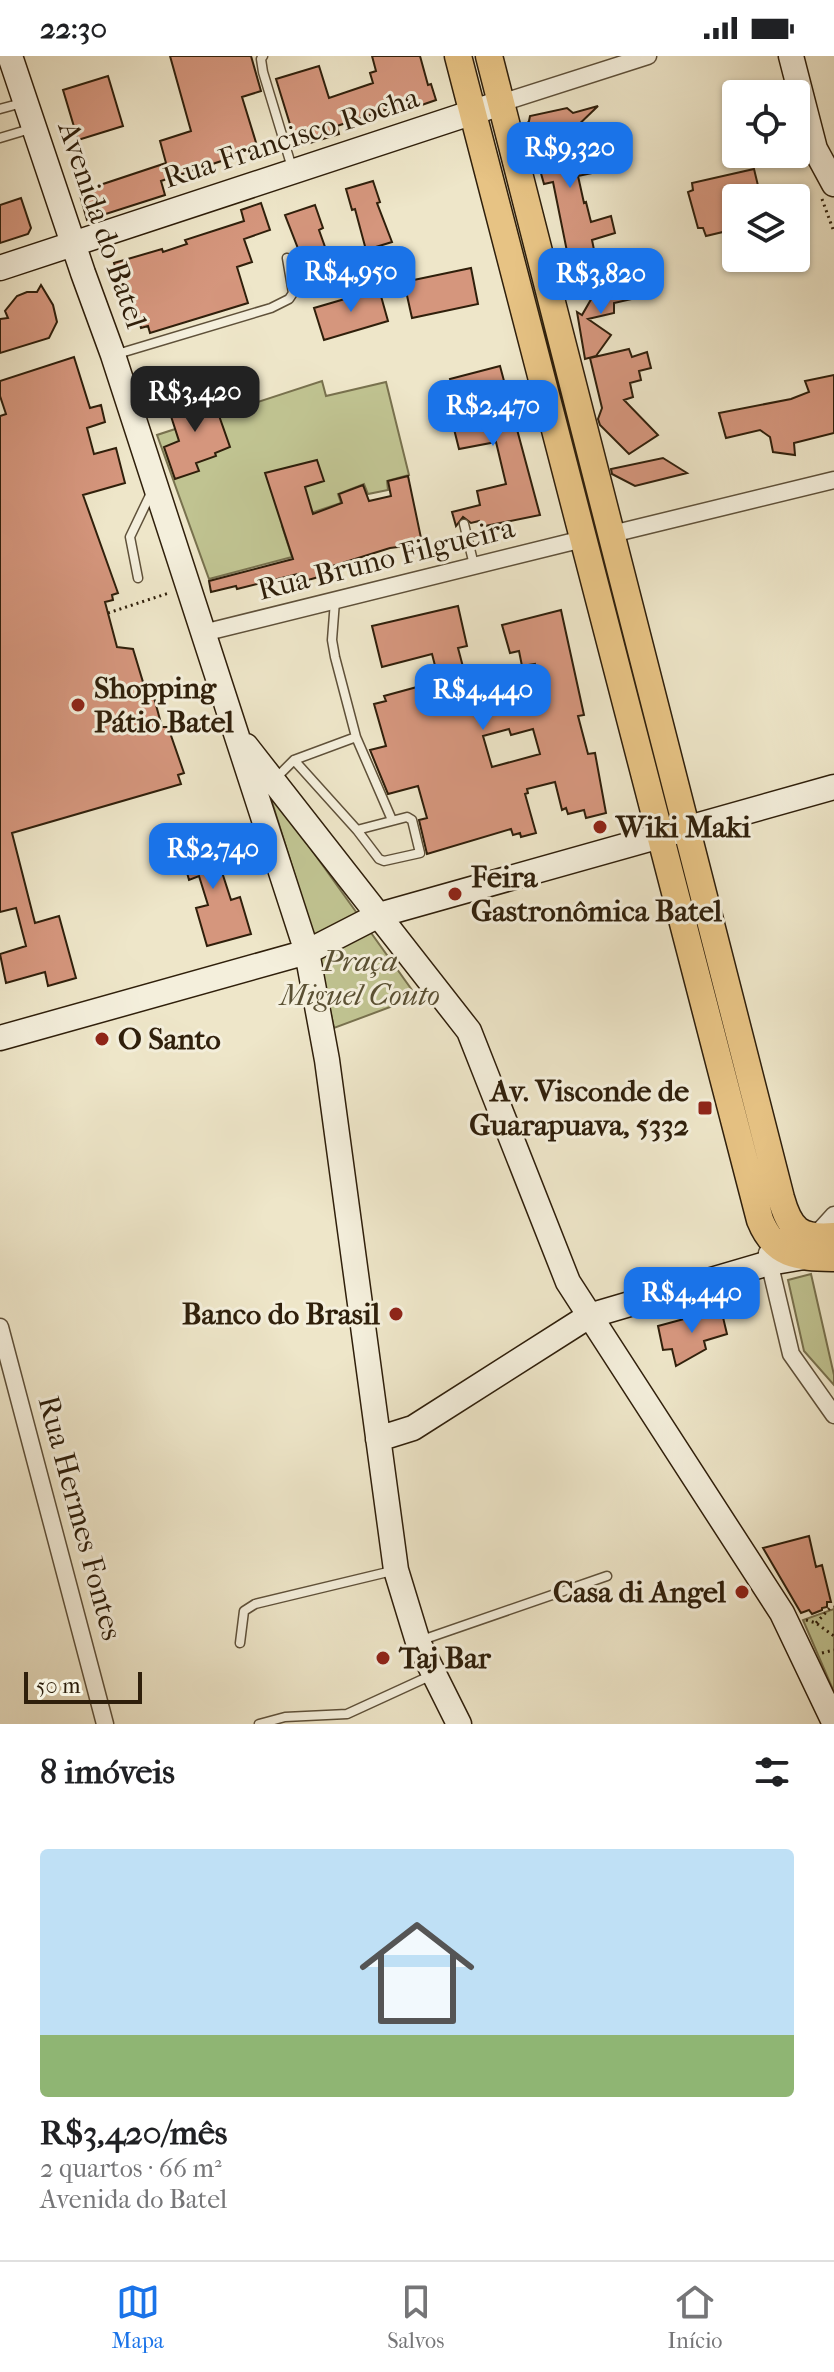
<!DOCTYPE html>
<html lang="pt">
<meta charset="utf-8">
<style>
:root{--surface:#fff;--page:#f6f6f6;--text:#202124;--muted:#757577;--line:#e0e0e0;--accent:#1a73e8}
body{margin:0;font-family:"IM FELL French Canon",serif;background:var(--page);color:var(--text);height:100vh;display:flex;flex-direction:column;font-size:30px;white-space:nowrap}
*{box-sizing:border-box;margin:0}
p{font-size:26px;color:var(--muted)}
.icon{flex:none;width:44px;height:44px;fill:none;stroke:currentColor;stroke-width:2;stroke-linecap:round;stroke-linejoin:round}
.map{position:relative;height:1668px;overflow:hidden}
.panel{display:flex;flex-direction:column;background:var(--surface);flex:1}
.panel>*{flex:none}
.fabs{position:absolute;left:722px;top:24px;display:grid;gap:16px}
.fabs a{display:grid;place-items:center;width:88px;height:88px;border-radius:8px;background:var(--surface);box-shadow:0 2px 6px #0004;font-size:40px}
.scale{position:absolute;left:24px;bottom:20px;width:118px;box-sizing:border-box;padding-left:8px;border:4px solid #2f1f0b;border-top:0;font-size:22px;line-height:28px;white-space:nowrap;color:#2f1f0b;-webkit-text-stroke:6px #f4efdc;paint-order:stroke}
.price{position:absolute;translate:-50% -68px;padding:0 18px;border-radius:16px;background:var(--accent);color:#fff;font-size:26px;line-height:52px;filter:drop-shadow(0 2px 4px #0008)}
.price::after{content:'';position:absolute;left:50%;top:48px;width:24px;height:18px;margin-left:-12px;background:inherit;clip-path:polygon(0 0,100% 0,50% 100%)}
.price.current{background:#222;color:#fff}
ul{padding:0;list-style:none}
li{display:grid;align-content:center;gap:16px;height:424px;padding:0 40px}
li+li{border-top:2px solid var(--line)}
li span{display:grid;place-items:center;height:248px;border-radius:8px;color:#555}
li>.icon{margin-inline-start:auto}
span .icon{width:144px;height:144px;fill:#fffc;stroke-width:1}
li b{font-size:34px}
h2{display:flex;justify-content:space-between;align-items:center;height:96px;padding:0 40px;font-size:34px}
.status{display:flex;justify-content:space-between;align-items:center;height:56px;padding:0 40px;background:var(--surface);direction:ltr}
.status svg{height:22px;fill:currentColor}
.tab-bar{display:flex;justify-content:space-around;align-items:center;height:112px;border-top:2px solid var(--line);background:var(--surface);font-size:22px;color:var(--muted)}
.tab-bar a{display:grid;justify-items:center;gap:4px}
.tab-bar .current{color:var(--accent)}
.map>svg:first-child{display:block}
.green{fill:#c0c391;stroke:#78714e;stroke-width:2}
.building{fill:#d5967d;stroke:#2f1f0b;stroke-width:2;fill-rule:evenodd}
.lines{fill:none;stroke-linecap:round;stroke-linejoin:round}
.lane-casing{stroke:#5f513a;stroke-width:11}
.street-casing{stroke:#5f513a;stroke-width:19}
.secondary-casing{stroke:#2f1f0b;stroke-width:27}
.primary-casing{stroke:#2f1f0b;stroke-width:29}
.path{stroke:#2f1f0b;stroke-width:3;stroke-dasharray:2 4;stroke-linecap:butt}
.lane{stroke:#f4efdc;stroke-width:8}
.street{stroke:#f4efdc;stroke-width:16}
.secondary{stroke:#f4efdc;stroke-width:24}
.primary{stroke:#e7c384;stroke-width:26}
.poi-dot{fill:#8f2418;stroke:#f4efdc;stroke-width:3}
.labels{text-anchor:middle;dominant-baseline:central;stroke-width:6;stroke-linejoin:round;paint-order:stroke}
.street-label{font-size:30px;fill:#2f1f0b;stroke:#f4efdc}
.poi-label{font-size:30px;font-weight:bold;fill:#2f1f0b;stroke:#f4efdc;text-anchor:start}
.park-label{font-size:30px;font-style:italic;fill:#5a5033;stroke:#f4efdc}
</style>
<div class="status"><b>22:30</b><svg viewBox="0 0 49 12"><path d="M0 12V9h3v3zM5 12V6h3v6zM10 12V3h3v9zM15 12V0h3v12zM26 1h20v11H26zM47 4h2v5h-2z"/></svg></div>
<div class="map">
<svg width="834" height="1668" viewBox="0 0 834 1668">
<rect width="100%" height="100%" fill="#eee6c9"/>
<filter id="stains"><feTurbulence type="fractalNoise" baseFrequency=".0025" numOctaves="4"/><feColorMatrix values="0 0 0 0 .2 0 0 0 0 .09 0 0 0 0 .02 0 0 0 .5 -.17"/></filter>
<radialGradient id="worn" r=".72"><stop offset=".6" stop-color="#630" stop-opacity="0"/><stop offset="1" stop-color="#630" stop-opacity=".3"/></radialGradient>
<!-- green -->
<path class="green" d="M 322,325 L 326,340 L 386,326 L 409,419 L 387,425 L 388,434 L 368,438 L 364,428 L 338,438 L 341,447 L 314,456 L 314,460 L 282,470 L 292,501 L 209,523 L 157,379 Z
M 268,733 L 417,941 L 334,972 L 314,881 Z
M 811,1218 L 834,1319 L 834,1329 L 804,1295 L 788,1224 Z
M 834,1553 L 834,1636 L 803,1564 Z"/>
<!-- building -->
<path class="building" d="M 170,0 L 251,0 L 261,35 L 242,41 L 258,93 L 161,125 L 165,139 L 87,164 L 79,136 L 166,107 L 160,85 L 191,75 Z
M 372,0 L 420,0 L 428,29 L 431,28 L 436,44 L 393,59 L 391,52 L 337,70 L 339,78 L 297,91 L 276,23 L 319,10 L 329,42 L 373,27 L 370,17 L 376,15 Z
M 108,20 L 123,70 L 78,84 L 63,34 Z
M 598,50 L 541,105 L 592,91 L 597,116 L 578,120 L 584,147 L 586,146 L 591,166 L 611,160 L 615,177 L 592,184 L 601,228 L 575,235 L 553,126 L 544,128 L 531,82 L 526,81 L 524,72 L 529,65 L 530,60 L 567,52 L 573,57 Z
M 754,113 L 761,142 L 736,142 L 736,170 L 729,171 L 731,174 L 706,180 L 703,172 L 698,172 L 688,136 L 693,134 L 692,127 Z
M 373,125 L 380,146 L 377,147 L 392,186 L 366,194 L 355,153 L 352,154 L 346,133 Z
M 21,142 L 31,172 L 28,178 L 0,187 L 0,149 Z
M 261,147 L 270,174 L 244,183 L 252,206 L 237,211 L 248,247 L 150,277 L 148,270 L 141,272 L 131,239 L 124,241 L 114,207 L 162,193 L 163,196 L 187,188 L 185,184 L 244,165 L 241,154 Z
M 315,149 L 323,172 L 319,174 L 330,205 L 306,213 L 285,159 Z
M 471,212 L 478,248 L 412,262 L 404,226 Z
M 632,226 L 636,242 L 614,247 L 614,257 L 588,263 L 611,279 L 596,300 L 585,303 L 577,256 L 582,259 L 597,233 Z
M 41,229 L 53,249 L 57,266 L 49,282 L 0,297 L 0,263 L 8,262 L 5,255 L 17,240 L 27,236 L 37,236 Z
M 379,233 L 388,265 L 324,284 L 314,252 Z
M 629,293 L 632,301 L 647,296 L 651,312 L 639,315 L 641,324 L 630,327 L 633,341 L 624,344 L 658,379 L 629,398 L 600,369 L 598,363 L 602,352 L 590,302 Z
M 74,301 L 90,352 L 101,349 L 105,366 L 87,372 L 94,398 L 116,392 L 125,427 L 83,439 L 118,537 L 112,539 L 113,544 L 105,546 L 117,591 L 133,593 L 143,626 L 150,627 L 162,671 L 168,671 L 184,717 L 178,719 L 181,728 L 12,777 L 35,867 L 59,860 L 76,922 L 48,930 L 45,916 L 6,927 L 0,898 L 26,890 L 16,852 L 0,856 L 0,360 L 6,358 L 0,340 L 0,325 Z
M 500,310 L 540,459 L 480,471 L 479,465 L 471,467 L 463,461 L 456,470 L 452,456 L 480,449 L 477,435 L 506,428 L 496,386 L 459,393 L 453,369 L 461,367 L 450,323 Z
M 834,319 L 834,377 L 794,387 L 795,399 L 773,396 L 770,381 L 760,374 L 726,382 L 719,357 L 791,343 L 809,336 L 805,325 Z
M 210,334 L 230,391 L 215,397 L 216,400 L 196,407 L 199,415 L 175,423 L 164,391 L 179,385 L 168,351 L 178,348 L 177,344 Z
M 663,402 L 687,417 L 635,430 L 612,418 L 611,413 Z
M 317,404 L 324,425 L 305,431 L 313,458 L 342,447 L 339,438 L 363,429 L 369,445 L 391,440 L 388,425 L 408,420 L 421,482 L 414,484 L 415,489 L 390,492 L 320,514 L 322,520 L 301,526 L 298,518 L 237,533 L 236,530 L 211,536 L 209,525 L 293,503 L 265,417 Z
M 458,550 L 467,590 L 458,592 L 475,656 L 503,649 L 501,643 L 540,632 L 535,608 L 522,610 L 519,595 L 510,597 L 502,569 L 561,554 L 584,659 L 578,660 L 588,698 L 595,697 L 606,757 L 586,762 L 584,754 L 568,758 L 566,752 L 562,754 L 555,726 L 527,733 L 528,737 L 525,738 L 536,777 L 521,781 L 520,777 L 513,779 L 511,773 L 427,798 L 419,764 L 427,762 L 418,730 L 388,738 L 370,694 L 386,690 L 374,648 L 386,645 L 384,640 L 439,625 L 432,598 L 382,611 L 372,570 ZM 509,673 L 511,679 L 533,673 L 540,698 L 492,711 L 483,680 Z
M 210,780 L 214,792 L 219,790 L 226,811 L 221,813 L 231,844 L 240,841 L 251,878 L 207,890 L 196,852 L 208,849 L 199,820 L 189,824 L 184,806 L 179,807 L 173,787 L 188,782 L 189,786 Z
M 721,1253 L 727,1278 L 704,1285 L 706,1293 L 676,1310 L 672,1293 L 663,1294 L 658,1270 Z
M 809,1480 L 816,1511 L 822,1509 L 831,1546 L 827,1546 L 827,1551 L 822,1552 L 822,1554 L 812,1558 L 809,1554 L 801,1557 L 763,1492 Z"/>
<g class="lines">
<defs>
<path id="lane" d="M 263,0 L 261,3 L 263,16 L 293,115
M 0,53 L 22,47
M 0,82 L 30,73
M 114,299 L 271,252 L 289,243 L 293,237 L 287,202
M 464,468 L 474,509
M 138,522 L 130,481 L 151,437
M 335,545 L 332,584 L 335,601 L 356,681 L 392,764
M 294,704 L 357,774 L 379,803 L 384,805 L 420,797 L 412,764 L 407,761 L 357,774
M 276,722 L 294,704 L 356,681
M 422,1584 L 607,1520
M 240,1587 L 244,1555 L 255,1548 L 392,1515
M 259,1668 L 285,1661 L 347,1658 L 432,1619"/>
<path id="street" d="M 501,47 L 648,0
M 612,478 L 834,424
M 203,577 L 583,483
M 814,1181 L 834,1159
M 767,1197 L 791,1298 L 834,1359
M 0,1271 L 105,1668"/>
<path id="secondary" d="M 10,0 L 83,217 L 113,299 L 307,896 L 327,1004 L 396,1514 L 418,1586 L 459,1668
M 791,0 L 815,93 L 834,128
M 0,212 L 501,47
M 246,690 L 469,975 L 568,1226 L 782,1557 L 834,1666
M 0,982 L 307,896 L 379,859 L 834,731
M 378,1383 L 413,1372 L 589,1260 L 769,1207 L 804,1201"/>
<path id="primary" d="M 458,0 L 760,1164 C 775,1201 798,1201 834,1202
M 489,0 L 781,1142 C 790,1174 800,1183 834,1180"/>
</defs>
<!-- lane casing -->
<use href="#lane" class="lane-casing"/>
<!-- street casing -->
<use href="#street" class="street-casing"/>
<!-- secondary casing -->
<use href="#secondary" class="secondary-casing"/>
<!-- primary casing -->
<use href="#primary" class="primary-casing"/>
<!-- path -->
<path class="path" d="M 822,143 L 834,176
M 108,557 L 169,537
M 806,1564 L 816,1567 L 834,1580
M 816,1567 L 830,1552 L 834,1551
M 822,1597 L 834,1594"/>
<!-- lane -->
<use href="#lane" class="lane"/>
<!-- street -->
<use href="#street" class="street"/>
<!-- secondary -->
<use href="#secondary" class="secondary"/>
<!-- primary -->
<use href="#primary" class="primary"/>
</g>
<!-- markers -->
<g class="poi-dot">
<circle cx="78" cy="649" r="8"/>
<circle cx="600" cy="771" r="8"/>
<circle cx="455" cy="838" r="8"/>
<circle cx="102" cy="983" r="8"/>
<rect x="697" y="1044" width="16" height="16" rx="4"/>
<circle cx="396" cy="1258" r="8"/>
<circle cx="742" cy="1536" r="8"/>
<circle cx="383" cy="1602" r="8"/>
</g>
<g class="labels">
<!-- street labels -->
<g class="street-label">
<text transform="translate(291 82) rotate(-18)">Rua Francisco Rocha</text>
<text transform="translate(102 169) rotate(71)">Avenida do Batel</text>
<text transform="translate(386 503) rotate(-14)">Rua Bruno Filgueira</text>
<text transform="translate(80 1462) rotate(75)">Rua Hermes Fontes</text>
</g>
<!-- poi labels -->
<g class="poi-label">
<text x="94" y="632">Shopping<tspan x="94" dy="34">Pátio Batel</tspan></text>
<text x="616" y="771">Wiki Maki</text>
<text x="471" y="821">Feira<tspan x="471" dy="34">Gastronômica Batel</tspan></text>
<text x="118" y="983">O Santo</text>
<text x="689" y="1035" text-anchor="end">Av. Visconde de<tspan x="689" dy="34">Guarapuava, 5332</tspan></text>
<text x="380" y="1258" text-anchor="end">Banco do Brasil</text>
<text x="726" y="1536" text-anchor="end">Casa di Angel</text>
<text x="399" y="1602">Taj Bar</text>
</g>
<!-- park labels -->
<g class="park-label">
<text x="360" y="905">Praça<tspan x="360" dy="34">Miguel Couto</tspan></text>
</g>
</g>
<rect width="100%" height="100%" filter="url(#stains)"/>
<rect width="100%" height="100%" fill="url(#worn)"/>
</svg>
<div class="fabs">
<a><svg class="icon" aria-label="locate" viewBox="0 0 24 24"><circle cx="12" cy="12" r="6"/><path d="M12 2v4M12 18v4M2 12h4M18 12h4"/></svg></a>
<a><svg class="icon" aria-label="layers" viewBox="0 0 24 24"><path d="M12 4l9 5-9 5-9-5zM3 14l9 5 9-5"/></svg></a>
</div>
<div class="scale">50 m</div>
<b class="price" style="left:570px;top:134px">R$9,320</b>
<b class="price" style="left:351px;top:258px">R$4,950</b>
<b class="price" style="left:601px;top:260px">R$3,820</b>
<b class="price current" style="left:195px;top:378px">R$3,420</b>
<b class="price" style="left:493px;top:392px">R$2,470</b>
<b class="price" style="left:483px;top:676px">R$4,440</b>
<b class="price" style="left:213px;top:835px">R$2,740</b>
<b class="price" style="left:692px;top:1279px">R$4,440</b>
</div>
<section class="panel">
<h2>8 imóveis<svg class="icon" aria-label="filters" viewBox="0 0 24 24"><path d="M4 7h16M4 17h16"/><circle cx="9" cy="7" r="2"/><circle cx="15" cy="17" r="2"/></svg></h2>
<ul>
<li><span style="background:linear-gradient(#bfe0f5 75%,#8fb573 0)"><svg class="icon" aria-label="home" viewBox="0 0 24 24"><path d="M3 11l9-7 9 7M6 9v11h12V9"/></svg></span><div><b>R$3,420/mês</b><p>2 quartos · 66 m²</p><p>Avenida do Batel</p></div></li>
</ul>
</section>
<nav class="tab-bar">
<a class="current"><svg class="icon" aria-label="map" viewBox="0 0 24 24"><path d="M3 6l6-2 6 2 6-2v14l-6 2-6-2-6 2zM9 4v14M15 6v14"/></svg>Mapa</a>
<a><svg class="icon" aria-label="saved" viewBox="0 0 24 24"><path d="M7 4h10v16l-5-4-5 4z"/></svg>Salvos</a>
<a><svg class="icon" aria-label="home" viewBox="0 0 24 24"><path d="M3 11l9-7 9 7M6 9v11h12V9"/></svg>Início</a>
</nav>
